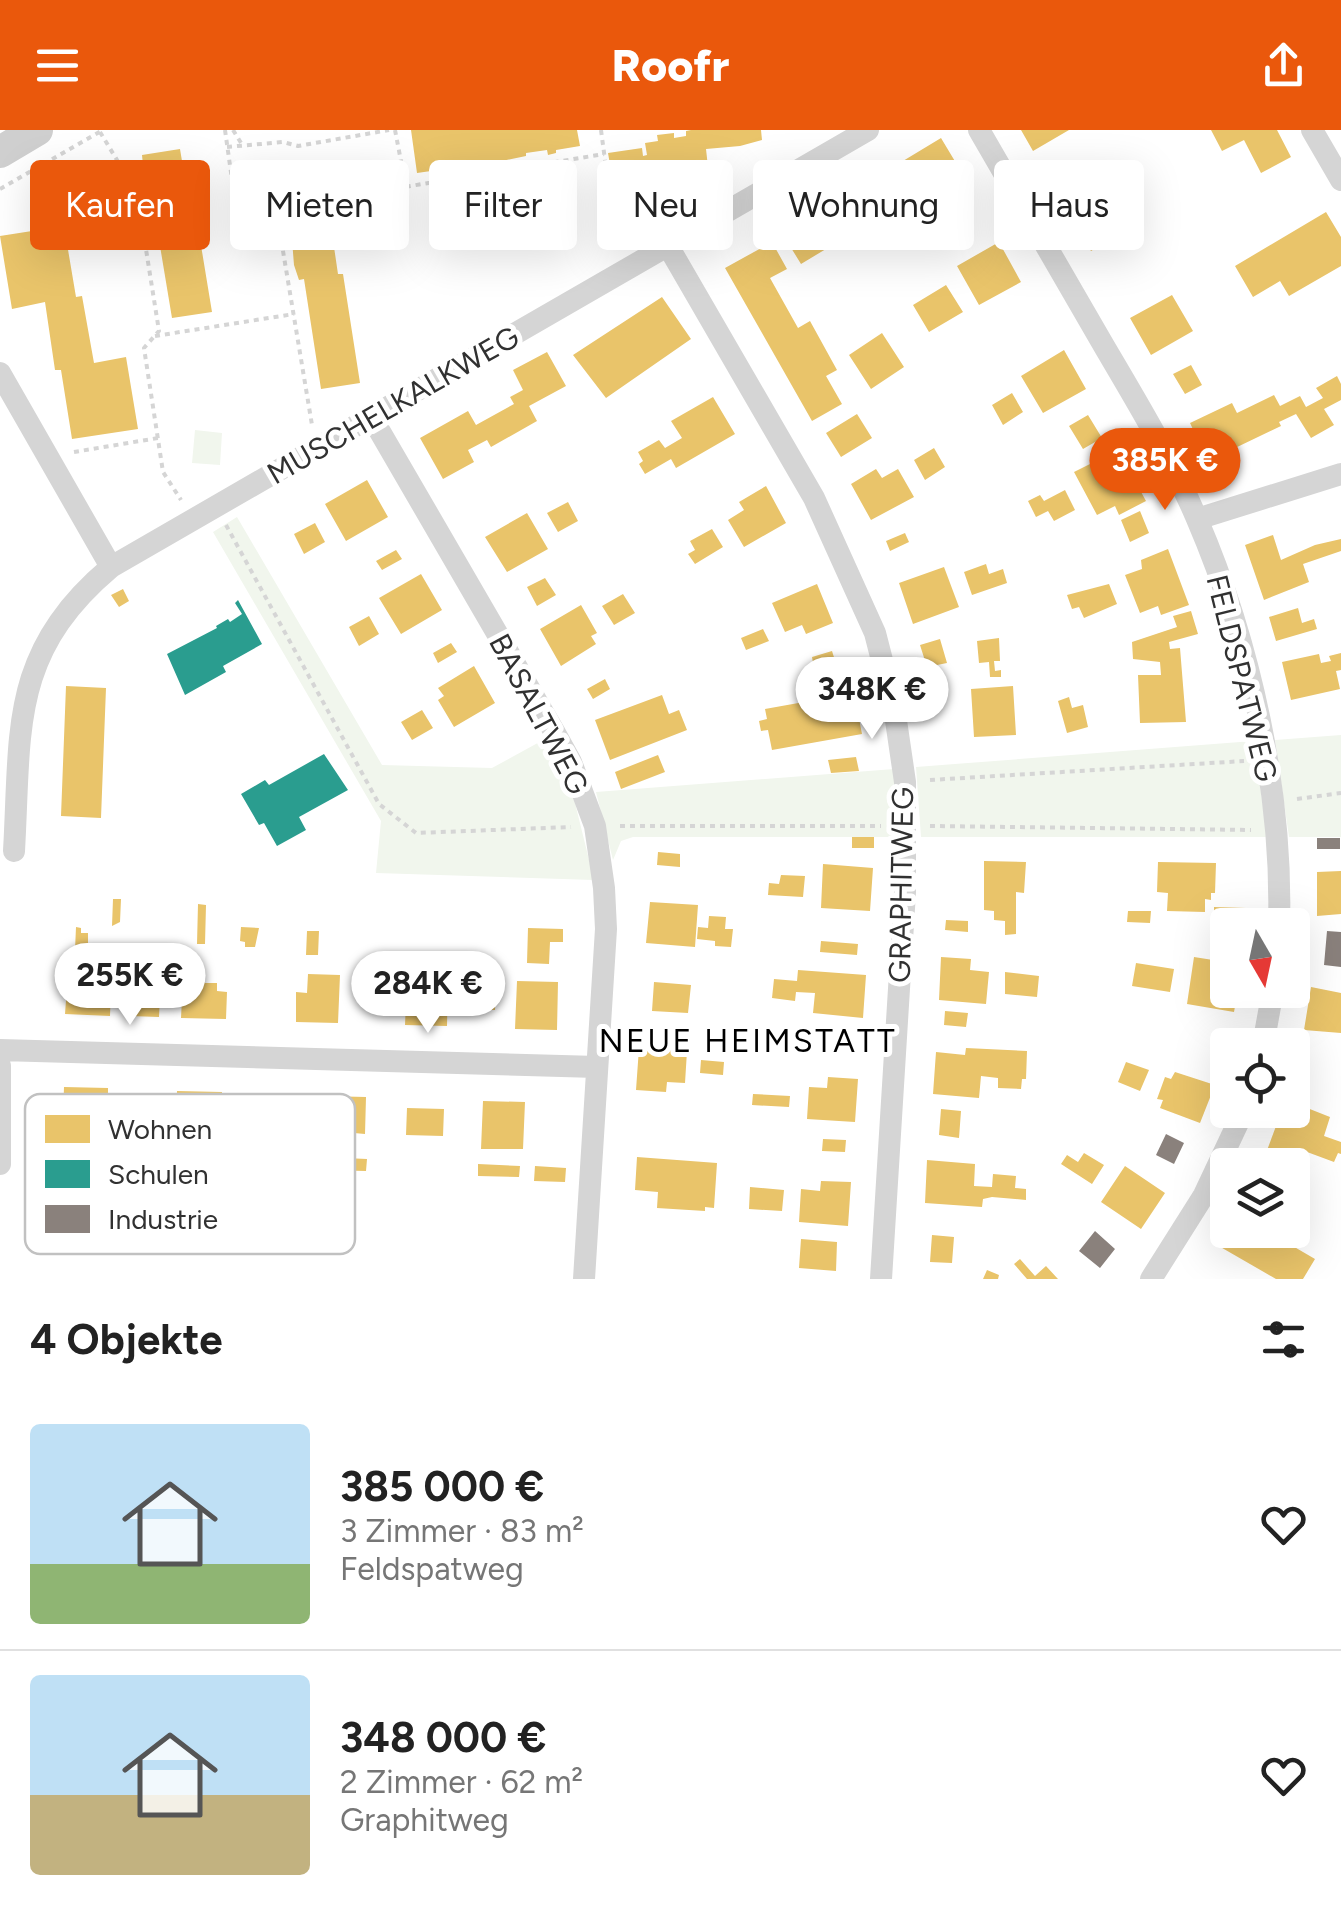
<!DOCTYPE html>
<html lang="de">
<meta charset="utf-8">
<style>
:root{--surface:#fff;--page:#f6f6f6;--text:#222;--muted:#767676;--line:#e0e0e0;--accent:#ea580c}
body{margin:0;font-family:Figtree,sans-serif;background:var(--page);color:var(--text);height:100vh;display:flex;flex-direction:column;font-size:38px;white-space:nowrap}
*{box-sizing:border-box;margin:0}
p{font-size:32px;color:var(--muted)}
.icon{flex:none;width:55px;height:55px;fill:none;stroke:currentColor;stroke-width:2;stroke-linecap:round;stroke-linejoin:round}
.map{position:relative;height:1149px;overflow:hidden}
.sheet{display:flex;flex-direction:column;background:var(--surface);flex:1}
.sheet>*{flex:none}
.hud{position:absolute;left:30px;top:30px;width:1282px;height:90px;display:flex;gap:20px}
.needle{width:65px;rotate:171deg}
.controls{position:absolute;left:1210px;top:778px;display:grid;gap:20px}
.controls a{display:grid;place-items:center;width:100px;height:100px;border-radius:10px;background:var(--surface);box-shadow:0 10px 40px #0002;font-size:50px}
.price{position:absolute;translate:-50% -85px;padding:0 22px;border-radius:35px;background:#fff;color:#222;font-size:32px;line-height:65px;filter:drop-shadow(0 2px 5px #0008)}
.price::after{content:'';position:absolute;left:50%;top:60px;width:30px;height:22px;margin-left:-15px;background:inherit;clip-path:polygon(0 0,100% 0,50% 100%)}
.price.on{background:var(--accent);color:#fff}
ul{padding:0;list-style:none}
li{display:flex;align-items:center;gap:30px;height:250px;padding:0 30px}
li+li{border-top:2px solid var(--line)}
li span{display:grid;place-items:center;flex:none;width:280px;height:200px;border-radius:10px;color:#555}
li>.icon{margin-inline-start:auto}
span .icon{width:120px;height:120px;fill:#fffc;stroke-width:1}
li b{font-size:42px}
h2{display:flex;justify-content:space-between;align-items:center;height:120px;padding:0 30px;font-size:42px}
.tag{padding:0 35px;border-radius:10px;background:var(--surface);box-shadow:0 10px 40px #0002;font-size:35px;line-height:90px}
.tag.on{background:var(--accent);color:#fff}
header{display:flex;justify-content:space-between;align-items:center;height:130px;padding:0 30px;background:var(--accent);color:#fff;font-size:45px;font-weight:800}
.map>svg:first-child{display:block}
.green{fill:#f1f6ed}
.homes{fill:#e9c46a}
.schools{fill:#2a9d8f}
.industry{fill:#8a817c}
.lines{fill:none;stroke-linecap:round;stroke-linejoin:round}
.path{stroke:#d5d5d5;stroke-width:4;stroke-dasharray:5 5;stroke-linecap:butt}
.minor{stroke:#d5d5d5;stroke-width:22}
.secondary{stroke:#cfcfcf;stroke-width:32}
.labels{text-anchor:middle;dominant-baseline:central;stroke-width:10;stroke-linejoin:round;paint-order:stroke}
.street-label{font-size:30px;fill:#313131;stroke:#fff}
.neighbourhood-label{font-size:32px;letter-spacing:2.5px;fill:#000;stroke:#fff}
.key{fill:#fff;stroke:#c1c1c1;stroke-width:2.5}
.key-label{font-size:28px;fill:#313131}
</style>
<header><svg class="icon" aria-label="menu" viewBox="0 0 24 24"><path d="M4 6h16M4 12h16M4 18h16"/></svg>Roofr<svg class="icon" aria-label="share" viewBox="0 0 24 24"><path d="M12 15V3M7 8l5-5 5 5M5 13v7h14v-7"/></svg></header>
<div class="map">
<svg width="1341" height="1149" viewBox="0 0 1341 1149">
<rect width="100%" height="100%" fill="#fff"/>
<!-- green -->
<path class="green" d="M 195,300 L 222,303 L 220,335 L 192,333 Z
M 237,387 L 382,635 L 492,638 L 545,609 L 575,673 L 594,750 L 376,743 L 381,691 L 213,402 Z
M 1341,605 L 1341,707 L 1289,707 L 1275,610 Z
M 1253,611 L 1268,707 L 921,707 L 916,637 Z
M 894,639 L 899,707 L 633,707 L 621,711 L 613,730 L 596,662 Z"/>
<!-- homes -->
<path class="homes" d="M 411,0 L 577,0 L 580,16 L 556,20 L 556,23 L 548,25 L 547,20 L 526,23 L 526,26 L 468,38 L 467,33 L 445,35 L 445,39 L 417,43 Z
M 691,0 L 761,0 L 762,10 L 740,16 L 706,19 L 708,37 L 646,47 L 650,74 L 618,81 L 608,23 L 642,18 L 643,26 L 647,25 L 645,13 L 658,11 L 657,5 L 674,3 L 674,8 L 686,6 L 686,1 Z
M 1021,0 L 1069,0 L 1033,21 Z
M 1211,0 L 1277,0 L 1291,27 L 1261,43 L 1244,10 L 1222,21 Z
M 941,8 L 965,48 L 944,60 L 939,51 L 801,134 L 785,108 L 811,93 L 805,83 L 837,64 L 850,87 L 909,52 L 898,34 Z
M 180,19 L 189,73 L 194,73 L 212,182 L 172,188 L 154,80 L 150,81 L 148,65 L 146,66 L 142,25 Z
M 1110,53 L 1135,94 L 1091,121 L 1066,81 Z
M 1326,82 L 1341,107 L 1341,136 L 1289,166 L 1280,151 L 1253,167 L 1235,136 Z
M 330,90 L 338,144 L 343,144 L 360,253 L 321,259 L 304,149 L 299,150 L 294,135 L 291,97 Z
M 64,96 L 76,167 L 82,166 L 94,233 L 126,227 L 138,299 L 72,309 L 61,240 L 55,240 L 45,172 L 12,179 L 0,106 Z
M 772,112 L 787,139 L 770,148 L 798,198 L 810,191 L 837,240 L 826,246 L 842,274 L 812,291 L 725,138 Z
M 999,112 L 1021,152 L 979,175 L 957,136 Z
M 946,155 L 963,182 L 929,202 L 913,175 Z
M 1172,165 L 1193,201 L 1151,225 L 1130,188 Z
M 662,167 L 691,209 L 606,268 L 573,225 Z
M 882,203 L 904,237 L 871,259 L 849,225 Z
M 1064,220 L 1086,259 L 1043,283 L 1021,246 Z
M 547,222 L 566,256 L 529,276 L 537,291 L 491,317 L 487,310 L 468,320 L 474,332 L 443,349 L 420,308 L 468,281 L 476,295 L 514,274 L 510,267 L 523,260 L 513,240 Z
M 1191,235 L 1202,255 L 1185,264 L 1173,244 Z
M 1337,246 L 1341,254 L 1341,270 L 1324,279 L 1334,295 L 1311,308 L 1296,284 L 1279,292 L 1281,296 L 1208,331 L 1190,293 L 1232,273 L 1237,283 L 1274,265 L 1280,276 L 1300,266 L 1306,277 L 1323,268 L 1316,258 Z
M 1012,263 L 1023,282 L 1003,295 L 992,275 Z
M 713,267 L 735,304 L 676,338 L 671,329 L 645,344 L 639,334 L 643,331 L 638,322 L 659,310 L 665,318 L 682,308 L 671,291 Z
M 857,284 L 872,308 L 841,327 L 826,303 Z
M 1088,285 L 1102,308 L 1083,319 L 1069,296 Z
M 934,318 L 945,337 L 925,350 L 914,330 Z
M 1118,320 L 1146,371 L 1119,385 L 1115,376 L 1097,385 L 1074,342 Z
M 876,339 L 882,348 L 898,339 L 914,367 L 871,390 L 851,354 Z
M 367,350 L 388,387 L 346,411 L 325,374 Z
M 766,356 L 786,393 L 744,417 L 728,390 L 744,380 L 739,372 Z
M 1065,360 L 1075,380 L 1054,391 L 1048,381 L 1036,387 L 1028,371 L 1040,365 L 1044,371 Z
M 568,372 L 578,391 L 558,402 L 547,383 Z
M 1140,381 L 1149,403 L 1130,412 L 1121,390 Z
M 527,383 L 548,419 L 507,442 L 485,407 Z
M 315,393 L 325,412 L 304,424 L 294,404 Z
M 712,399 L 723,417 L 695,434 L 688,424 L 695,420 L 690,411 Z
M 905,403 L 909,412 L 890,421 L 886,411 Z
M 1273,405 L 1281,430 L 1315,415 L 1341,409 L 1341,421 L 1303,434 L 1309,452 L 1264,470 L 1245,415 Z
M 1168,419 L 1189,475 L 1161,485 L 1158,476 L 1140,483 L 1125,445 L 1142,439 L 1141,430 Z
M 396,420 L 402,429 L 382,440 L 376,431 Z
M 986,434 L 989,444 L 1003,439 L 1007,453 L 972,465 L 964,442 Z
M 944,437 L 959,477 L 913,494 L 899,453 Z
M 421,444 L 442,480 L 401,504 L 379,468 Z
M 545,448 L 556,465 L 537,476 L 527,457 Z
M 817,454 L 833,493 L 806,504 L 802,495 L 785,502 L 772,473 Z
M 1109,454 L 1117,474 L 1084,488 L 1079,477 L 1072,479 L 1067,465 Z
M 123,459 L 129,471 L 119,477 L 111,465 Z
M 623,464 L 635,483 L 614,495 L 602,476 Z
M 581,475 L 597,503 L 591,506 L 596,514 L 561,536 L 540,499 Z
M 1298,478 L 1302,493 L 1314,489 L 1317,499 L 1276,511 L 1269,487 Z
M 1191,481 L 1198,504 L 1169,512 L 1170,519 L 1180,518 L 1186,592 L 1140,593 L 1138,545 L 1161,545 L 1160,532 L 1133,529 L 1132,512 L 1177,497 L 1173,486 Z
M 369,486 L 379,504 L 359,516 L 349,497 Z
M 763,499 L 769,511 L 746,520 L 741,508 Z
M 999,508 L 1000,531 L 994,531 L 995,541 L 1001,540 L 1001,547 L 990,547 L 989,532 L 979,533 L 977,511 Z
M 940,509 L 947,533 L 927,537 L 920,515 Z
M 451,513 L 457,522 L 438,533 L 433,523 Z
M 832,521 L 839,543 L 816,550 L 812,527 Z
M 1341,523 L 1341,540 L 1336,541 L 1340,559 L 1291,570 L 1282,532 L 1319,524 L 1321,533 L 1331,531 L 1329,526 Z
M 474,536 L 495,573 L 454,597 L 438,570 L 444,566 L 438,558 Z
M 605,549 L 610,559 L 593,569 L 587,559 Z
M 66,556 L 106,558 L 101,688 L 61,686 Z
M 1013,556 L 1016,605 L 974,607 L 971,559 Z
M 854,563 L 862,604 L 772,620 L 768,600 L 761,601 L 759,591 L 767,589 L 765,579 Z
M 662,565 L 669,584 L 679,580 L 687,600 L 610,630 L 595,590 Z
M 1069,567 L 1072,578 L 1083,575 L 1088,597 L 1067,603 L 1058,571 Z
M 422,580 L 433,598 L 412,610 L 401,592 Z
M 658,625 L 665,642 L 621,659 L 615,642 Z
M 856,627 L 859,641 L 831,643 L 828,630 Z
M 852,707 L 874,707 L 874,718 L 852,718 Z
M 658,722 L 680,724 L 680,737 L 657,735 Z
M 984,731 L 1026,732 L 1024,763 L 1016,762 L 1016,804 L 1005,805 L 1005,791 L 994,790 L 994,781 L 984,780 Z
M 1158,732 L 1216,733 L 1215,763 L 1211,763 L 1211,770 L 1205,769 L 1205,782 L 1167,781 L 1168,763 L 1157,762 Z
M 823,734 L 873,738 L 870,781 L 821,778 Z
M 1341,741 L 1341,784 L 1317,786 L 1317,742 Z
M 781,745 L 805,746 L 803,767 L 768,765 L 769,753 L 779,754 Z
M 113,769 L 121,769 L 120,792 L 112,796 Z
M 650,772 L 698,775 L 695,817 L 646,813 Z
M 198,774 L 206,775 L 205,814 L 197,814 Z
M 1214,777 L 1246,778 L 1245,792 L 1214,791 Z
M 1128,781 L 1151,781 L 1150,793 L 1127,792 Z
M 709,786 L 726,787 L 725,799 L 733,799 L 731,817 L 715,816 L 715,811 L 697,809 L 698,797 L 708,798 Z
M 946,790 L 968,791 L 968,802 L 945,800 Z
M 76,797 L 81,798 L 81,803 L 88,803 L 88,821 L 75,820 Z
M 241,797 L 259,798 L 255,817 L 245,817 L 245,812 L 240,811 Z
M 528,798 L 563,799 L 563,812 L 550,812 L 549,834 L 527,833 Z
M 307,801 L 319,801 L 318,825 L 306,825 Z
M 821,811 L 858,814 L 857,825 L 820,822 Z
M 1215,819 L 1228,821 L 1228,860 L 1238,860 L 1234,882 L 1187,874 L 1194,827 L 1213,830 Z
M 941,827 L 971,829 L 970,840 L 989,842 L 986,874 L 939,870 Z
M 1136,833 L 1174,839 L 1170,862 L 1132,856 Z
M 798,840 L 866,845 L 863,888 L 813,883 L 815,863 L 796,862 L 795,871 L 772,868 L 774,849 L 797,851 Z
M 1005,842 L 1039,846 L 1037,867 L 1005,864 Z
M 308,844 L 340,845 L 338,893 L 296,892 L 296,862 L 307,863 Z
M 76,847 L 103,849 L 102,858 L 111,858 L 110,886 L 65,884 L 67,857 L 75,857 Z
M 407,847 L 448,849 L 447,896 L 405,895 Z
M 183,848 L 205,848 L 205,853 L 217,853 L 217,861 L 227,862 L 226,889 L 181,888 Z
M 517,851 L 558,852 L 557,900 L 515,899 Z
M 654,852 L 691,855 L 688,883 L 652,881 Z
M 469,853 L 496,854 L 495,880 L 468,879 Z
M 1311,857 L 1341,863 L 1341,903 L 1304,900 Z
M 131,865 L 160,866 L 159,887 L 130,886 Z
M 945,881 L 968,883 L 966,897 L 944,895 Z
M 639,918 L 687,921 L 685,953 L 667,952 L 666,962 L 636,960 Z
M 966,918 L 1027,921 L 1026,949 L 1022,949 L 1021,959 L 998,958 L 998,948 L 981,946 L 979,968 L 933,964 L 936,922 L 965,925 Z
M 701,930 L 724,932 L 723,945 L 700,943 Z
M 1126,932 L 1149,940 L 1140,961 L 1118,952 Z
M 1175,942 L 1215,955 L 1200,993 L 1160,978 L 1163,970 L 1157,969 L 1165,947 L 1171,949 Z
M 828,947 L 858,949 L 855,992 L 807,989 L 809,957 L 827,958 Z
M 64,957 L 108,958 L 108,987 L 63,985 Z
M 177,961 L 222,962 L 221,990 L 199,990 L 198,999 L 185,998 L 186,989 L 176,989 Z
M 753,964 L 790,966 L 789,977 L 752,975 Z
M 325,966 L 366,967 L 365,1004 L 354,1003 L 354,1015 L 324,1015 Z
M 483,971 L 525,972 L 523,1019 L 481,1019 Z
M 1292,972 L 1330,987 L 1324,1006 L 1341,1012 L 1341,1024 L 1338,1023 L 1334,1032 L 1299,1019 L 1294,1033 L 1266,1023 L 1282,980 L 1292,980 Z
M 407,978 L 444,979 L 443,1006 L 406,1005 Z
M 941,979 L 961,981 L 959,1008 L 939,1005 Z
M 823,1009 L 846,1010 L 845,1022 L 822,1021 Z
M 1084,1023 L 1104,1035 L 1092,1054 L 1061,1034 L 1067,1025 L 1078,1032 Z
M 323,1027 L 367,1029 L 366,1041 L 323,1040 Z
M 637,1027 L 717,1033 L 714,1078 L 705,1077 L 705,1081 L 657,1078 L 658,1062 L 635,1060 Z
M 927,1030 L 975,1034 L 974,1056 L 992,1057 L 993,1044 L 1016,1046 L 1015,1058 L 1026,1059 L 1026,1070 L 992,1067 L 983,1069 L 982,1077 L 925,1073 Z
M 478,1034 L 520,1036 L 519,1047 L 478,1046 Z
M 535,1036 L 566,1038 L 565,1052 L 534,1051 Z
M 1125,1036 L 1165,1063 L 1141,1099 L 1101,1072 Z
M 821,1051 L 851,1052 L 848,1096 L 799,1092 L 801,1059 L 820,1061 Z
M 750,1057 L 784,1060 L 782,1081 L 749,1079 Z
M 1226,1100 L 1284,1100 L 1279,1108 L 1315,1129 L 1303,1149 L 1276,1149 L 1217,1115 Z
M 932,1105 L 954,1107 L 952,1133 L 930,1132 Z
M 801,1109 L 837,1112 L 836,1141 L 799,1138 Z
M 1020,1129 L 1035,1146 L 1046,1136 L 1058,1149 L 1027,1149 L 1014,1134 Z
M 987,1140 L 999,1145 L 998,1149 L 983,1149 Z"/>
<!-- schools -->
<path class="schools" d="M 238,470 L 262,514 L 223,536 L 226,542 L 185,565 L 167,524 L 217,498 L 216,496 L 228,489 L 230,492 L 242,484 L 235,473 Z
M 324,624 L 348,660 L 299,687 L 306,700 L 277,716 L 264,693 L 259,695 L 241,664 L 265,650 L 269,655 Z"/>
<!-- industry -->
<path class="industry" d="M 370,52 L 373,72 L 299,84 L 296,65 Z
M 1317,708 L 1340,708 L 1340,719 L 1317,719 Z
M 1327,801 L 1341,802 L 1341,837 L 1324,835 Z
M 1166,1004 L 1184,1013 L 1174,1034 L 1156,1025 Z
M 1095,1101 L 1115,1119 L 1100,1138 L 1079,1121 Z"/>
<g class="lines">
<!-- path -->
<path class="path" d="M 225,0 L 239,99 L 278,91 L 312,295
M 233,0 L 243,16
M 395,0 L 406,57
M 601,0 L 613,90 L 627,112
M 100,2 L 137,63 L 159,201 L 144,218 L 163,342 L 181,370
M 227,17 L 283,12 L 298,16 L 389,0
M 560,33 L 562,50 L 567,56
M 501,41 L 503,60 L 512,67
M 444,50 L 448,80
M 0,59 L 103,0
M 386,60 L 604,24
M 155,206 L 294,184
M 74,322 L 158,308
M 226,395 L 379,674 L 416,703 L 571,697
M 930,650 L 1244,631
M 1297,669 L 1341,663
M 620,696 L 881,696
M 930,696 L 1251,700"/>
<!-- minor -->
<path class="minor" d="M 979,0 C 1021,72 1062,144 1104,216 C 1137,272 1172,330 1197,389 C 1250,512 1283,662 1279,795
M 1312,0 L 1341,50
M 668,116 L 814,368 L 875,503 L 894,577 L 905,652 L 905,762 L 881,1149
M 0,243 L 111,437
M 372,288 L 555,603 L 571,632 L 595,696 L 604,758 L 606,799 L 584,1149
M 1197,389 L 1341,344
M 14,721 C 21,599 9,523 111,437 L 868,0
M 1263,915 L 1273,860
M 0,920 L 597,937
M 0,936 L 0,1034
M 1151,1149 L 1204,1065 L 1244,980"/>
<!-- secondary -->
<path class="secondary" d="M 0,22 L 37,0"/>
</g>
<g class="labels">
<!-- street labels -->
<g class="street-label">
<text transform="translate(393 275) rotate(-30)">MUSCHELKALKWEG</text>
<text transform="translate(1242 548) rotate(76)">FELDSPATWEG</text>
<text transform="translate(539 584) rotate(62)">BASALTWEG</text>
<text transform="translate(901 755) rotate(-89)">GRAPHITWEG</text>
</g>
<!-- neighbourhood labels -->
<g class="neighbourhood-label">
<text x="748" y="911">NEUE HEIMSTATT</text>
</g>
</g>
<!-- legend -->
<rect x="25" y="964" width="330" height="160" rx="15" class="key"/>
<rect x="45" y="985" width="45" height="28" fill="#e9c46a"/>
<rect x="45" y="1030" width="45" height="28" fill="#2a9d8f"/>
<rect x="45" y="1075" width="45" height="28" fill="#8a817c"/>
<g class="key-label">
<text x="108" y="1009">Wohnen</text>
<text x="108" y="1054">Schulen</text>
<text x="108" y="1099">Industrie</text>
</g>
</svg>
<div class="controls">
<a><svg class="needle" viewBox="-14 -14 28 28"><path d="M0-13l5 13h-10z" fill="#e53935"/><path d="M0 13l5-13h-10z" fill="#767676"/></svg></a>
<a><svg class="icon" aria-label="locate" viewBox="0 0 24 24"><circle cx="12" cy="12" r="6"/><path d="M12 2v4M12 18v4M2 12h4M18 12h4"/></svg></a>
<a><svg class="icon" aria-label="layers" viewBox="0 0 24 24"><path d="M12 4l9 5-9 5-9-5zM3 14l9 5 9-5"/></svg></a>
</div>
<b class="price on" style="left:1165px;top:383px">385K €</b>
<b class="price" style="left:872px;top:612px">348K €</b>
<b class="price" style="left:130px;top:898px">255K €</b>
<b class="price" style="left:428px;top:906px">284K €</b>
<div class="hud">
<a class="tag on">Kaufen</a>
<a class="tag">Mieten</a>
<a class="tag">Filter</a>
<a class="tag">Neu</a>
<a class="tag">Wohnung</a>
<a class="tag">Haus</a>
</div>
</div>
<section class="sheet">
<h2>4 Objekte<svg class="icon" aria-label="filters" viewBox="0 0 24 24"><path d="M4 7h16M4 17h16"/><circle cx="9" cy="7" r="2"/><circle cx="15" cy="17" r="2"/></svg></h2>
<ul>
<li><span style="background:linear-gradient(#bfe0f5 70%,#8fb573 0)"><svg class="icon" aria-label="home" viewBox="0 0 24 24"><path d="M3 11l9-7 9 7M6 9v11h12V9"/></svg></span><div><b>385 000 €</b><p>3 Zimmer · 83 m²</p><p>Feldspatweg</p></div><svg class="icon" aria-label="heart" viewBox="0 0 24 24"><path d="M12 20l-8-8c-3-5 5-10 8-4 3-6 11-1 8 4z"/></svg></li>
<li><span style="background:linear-gradient(#bfe0f5 60%,#c2b280 0)"><svg class="icon" aria-label="home" viewBox="0 0 24 24"><path d="M3 11l9-7 9 7M6 9v11h12V9"/></svg></span><div><b>348 000 €</b><p>2 Zimmer · 62 m²</p><p>Graphitweg</p></div><svg class="icon" aria-label="heart" viewBox="0 0 24 24"><path d="M12 20l-8-8c-3-5 5-10 8-4 3-6 11-1 8 4z"/></svg></li>
</ul>
</section>
